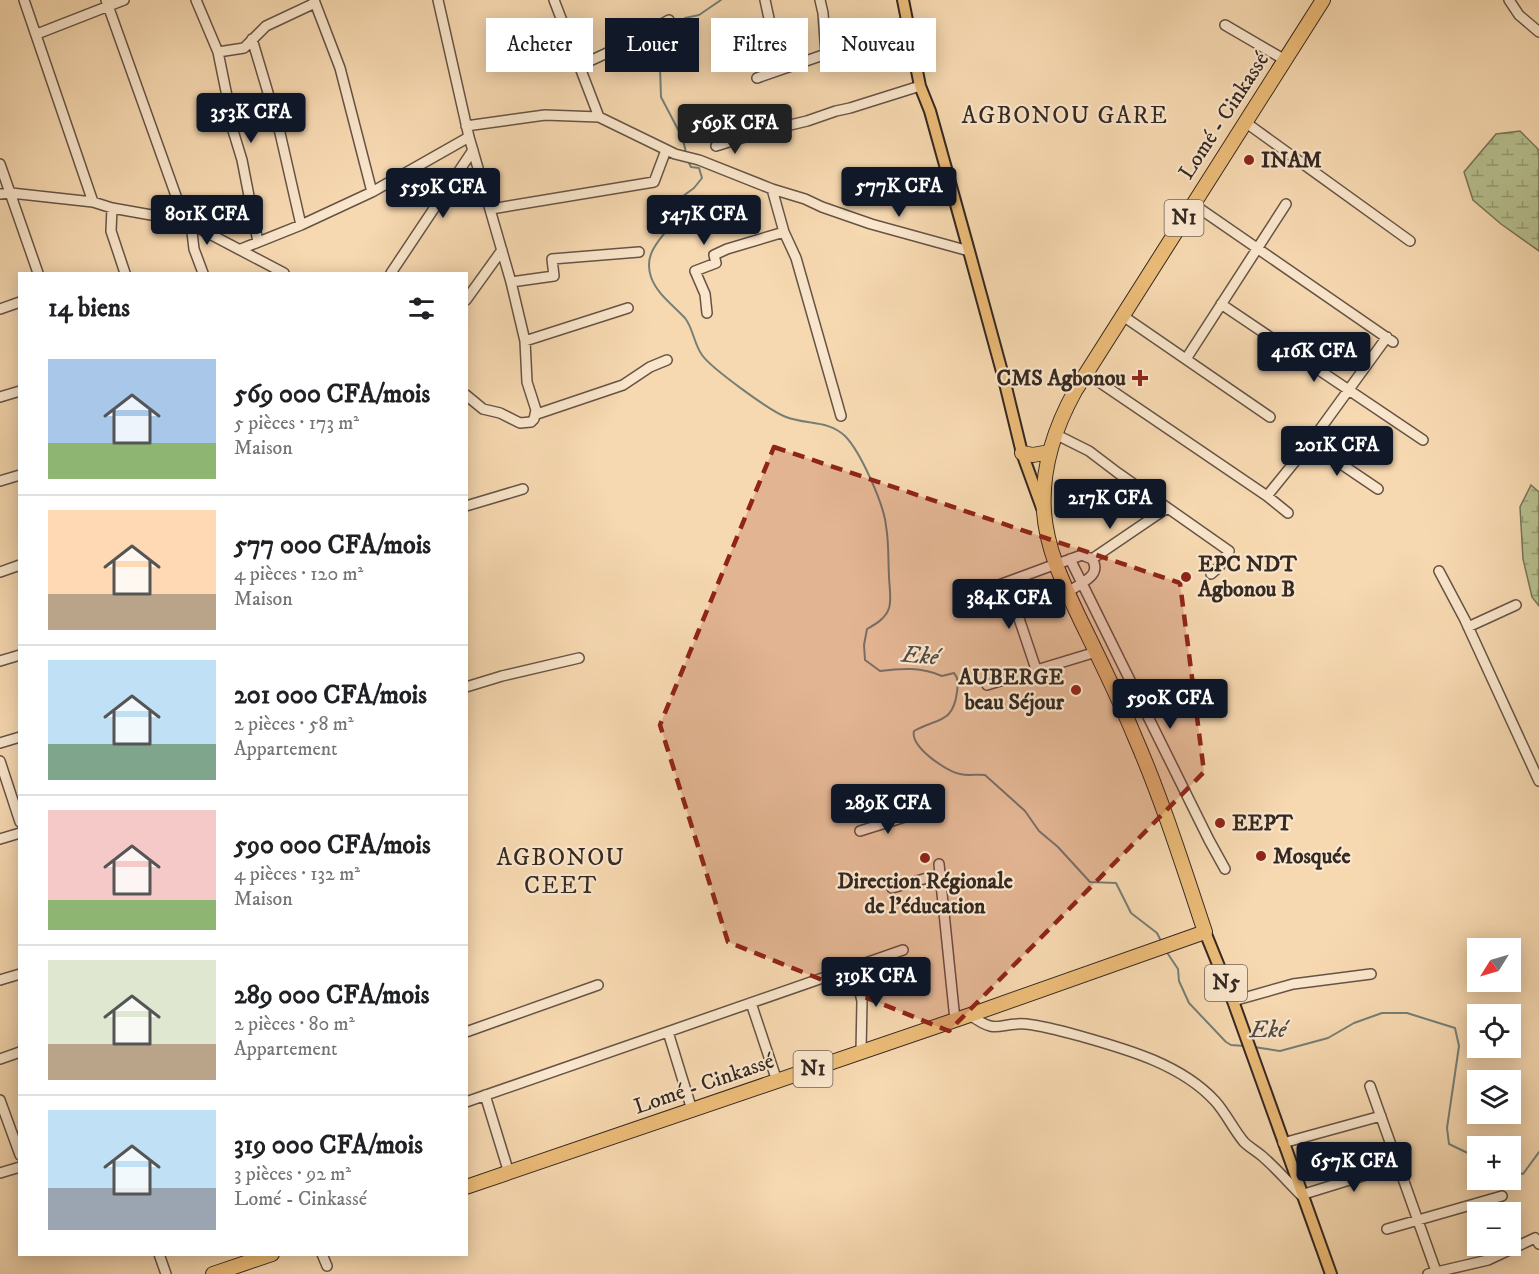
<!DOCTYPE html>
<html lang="fr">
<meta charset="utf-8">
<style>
:root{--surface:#fff;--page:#f6f6f6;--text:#202124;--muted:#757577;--line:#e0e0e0;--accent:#111827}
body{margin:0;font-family:"IM FELL DW Pica",serif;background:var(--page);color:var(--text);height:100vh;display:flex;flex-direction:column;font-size:22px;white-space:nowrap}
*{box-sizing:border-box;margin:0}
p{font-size:20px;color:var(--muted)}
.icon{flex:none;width:33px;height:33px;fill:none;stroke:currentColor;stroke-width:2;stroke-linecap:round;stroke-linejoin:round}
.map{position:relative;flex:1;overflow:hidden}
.drawer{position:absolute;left:18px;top:272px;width:450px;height:984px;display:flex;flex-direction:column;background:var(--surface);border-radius:0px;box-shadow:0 3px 15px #0003}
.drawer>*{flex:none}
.banner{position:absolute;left:486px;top:18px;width:570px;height:54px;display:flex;gap:12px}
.needle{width:39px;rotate:233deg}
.fabs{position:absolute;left:1467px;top:938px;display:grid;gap:12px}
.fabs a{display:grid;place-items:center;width:54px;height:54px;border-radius:0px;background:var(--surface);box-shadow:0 3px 15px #0003;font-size:30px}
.price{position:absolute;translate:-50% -51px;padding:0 14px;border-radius:6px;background:var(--accent);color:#fff;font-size:20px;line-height:39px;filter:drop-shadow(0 2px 3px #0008)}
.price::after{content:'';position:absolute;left:50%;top:36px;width:18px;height:14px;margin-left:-9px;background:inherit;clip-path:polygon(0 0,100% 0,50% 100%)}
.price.active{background:#222;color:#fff}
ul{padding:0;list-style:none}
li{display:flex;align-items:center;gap:18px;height:150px;padding:0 30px}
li+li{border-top:2px solid var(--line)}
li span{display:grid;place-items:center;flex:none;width:168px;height:120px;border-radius:0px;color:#555}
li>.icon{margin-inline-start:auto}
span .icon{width:72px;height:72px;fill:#fffc;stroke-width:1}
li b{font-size:26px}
h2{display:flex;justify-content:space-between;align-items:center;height:72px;padding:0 30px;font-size:26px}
.pill{padding:0 21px;border-radius:0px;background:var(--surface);box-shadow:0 3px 15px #0003;font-size:21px;line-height:54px}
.pill.active{background:var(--accent);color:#fff}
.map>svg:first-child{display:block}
.wetland{fill:url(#wetland-marsh);stroke:#767459;stroke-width:1.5}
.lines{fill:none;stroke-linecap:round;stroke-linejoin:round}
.stream{stroke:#747f78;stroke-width:2}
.minor-casing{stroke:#655446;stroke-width:12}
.major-casing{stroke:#342822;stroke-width:14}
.highway-casing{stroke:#342822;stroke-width:16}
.minor{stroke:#fae6cc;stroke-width:9}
.major{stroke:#ecbc78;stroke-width:10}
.highway{stroke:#ecbc78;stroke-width:14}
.marked{fill:#8f2418;fill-opacity:0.2;stroke:#8f2418;stroke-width:4.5;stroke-dasharray:12 8;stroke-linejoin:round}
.poi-dot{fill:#8f2418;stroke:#fae6cc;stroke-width:2}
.labels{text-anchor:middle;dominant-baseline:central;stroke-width:4.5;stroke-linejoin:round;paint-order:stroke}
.shield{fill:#fae6cc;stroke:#6f6155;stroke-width:1.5}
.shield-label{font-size:21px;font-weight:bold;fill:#342822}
.street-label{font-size:22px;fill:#342822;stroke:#fae6cc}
.poi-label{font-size:22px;font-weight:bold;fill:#342822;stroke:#fae6cc;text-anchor:start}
.neighbourhood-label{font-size:24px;letter-spacing:1.5px;fill:#342822;stroke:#fae6cc}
.water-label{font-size:24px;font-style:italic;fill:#4e4c46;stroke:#fae6cc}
</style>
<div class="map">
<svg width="1539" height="1274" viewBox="0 0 1539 1274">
<defs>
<pattern id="wetland-marsh" width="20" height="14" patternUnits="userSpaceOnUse" patternTransform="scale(1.5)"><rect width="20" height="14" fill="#b7c090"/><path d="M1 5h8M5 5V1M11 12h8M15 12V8" fill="none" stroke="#969c75"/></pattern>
</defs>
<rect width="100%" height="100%" fill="#f7d9b1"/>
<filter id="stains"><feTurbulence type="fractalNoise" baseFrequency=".00333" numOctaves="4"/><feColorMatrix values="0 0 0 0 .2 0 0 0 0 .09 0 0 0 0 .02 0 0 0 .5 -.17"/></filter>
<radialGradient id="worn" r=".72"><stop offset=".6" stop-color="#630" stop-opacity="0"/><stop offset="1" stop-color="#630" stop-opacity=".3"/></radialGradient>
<!-- wetland -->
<path class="wetland" d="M 1520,131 L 1539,150 L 1539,251 L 1501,224 L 1473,200 L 1464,172 L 1496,134 Z
M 1531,485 L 1539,492 L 1539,606 L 1532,597 L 1523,559 L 1520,507 Z"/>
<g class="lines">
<!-- stream -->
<path class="stream" d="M 686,153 L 683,139 L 661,97 L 660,68 L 678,26 L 685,18 L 699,15 L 721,0
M 687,159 L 691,167 L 699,168 L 702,178 L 694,188 L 679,199 C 678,205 679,212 676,217 C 665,237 642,250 651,277 C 657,294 673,305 685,318 C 693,328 694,344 702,355 C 711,368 770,411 786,417 C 807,425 828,420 845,436 C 860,451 884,504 886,526 C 889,542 888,559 889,576 C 889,585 892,599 889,608 C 886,618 876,624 867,629 L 864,645 L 865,660 L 880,671 C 902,668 922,667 942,676 L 954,673 C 959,679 958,685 957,692 C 953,724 937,718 914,731 C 910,747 946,771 960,774 C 968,776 977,774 985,775 L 1025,811 L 1039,831 L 1058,847 L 1090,882 L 1116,883 L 1131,913 L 1157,933 L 1162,943
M 1166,951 L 1178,969 L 1179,981 L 1189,1003 L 1226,1042 L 1231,1045 L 1245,1046
M 1254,1047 L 1280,1051 L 1328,1038 L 1354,1023 L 1382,1013 L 1407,1013 L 1455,1028 L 1459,1046 L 1447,1128 L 1449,1144 L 1478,1158
M 1510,1170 L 1523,1174 L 1539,1152"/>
<defs>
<path id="minor" d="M 24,0 L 93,202
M 106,0 L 185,221
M 196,0 L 218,52 L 228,101 L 231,124 L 242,160 L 258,242
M 314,0 L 340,68 L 372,192
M 438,0 L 469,137 L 511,282 L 525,341 L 527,382 L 536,410 L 534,419 L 531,422 L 520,423 L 500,413 L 483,409 L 466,395
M 554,0 L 599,117
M 765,0 L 780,69
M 820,0 L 823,13 L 826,54
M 1509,0 L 1519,15 L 1539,32
M 1225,25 L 1285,60
M 37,34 L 124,0
M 252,39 L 280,133 L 301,225
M 218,52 L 244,48 L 266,26 L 315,3
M 579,66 L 622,46 L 669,20
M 757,78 L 826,54 L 892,47
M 1245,122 L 1410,241
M 466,126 L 545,115 L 599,117 L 675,154 L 699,160 L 772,189 L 805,199 L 822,207 L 871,224 L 969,251
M 716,146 L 748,136 L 763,128 L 786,126 L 807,121 L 836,111 L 850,108 L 920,86
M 0,164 L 38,273
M 772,189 L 784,232 L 796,258 L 841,416
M 0,194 L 11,193 L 93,202 L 112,208 L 185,221 L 284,273
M 1193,204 L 1393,342
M 112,208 L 111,231 L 125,273
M 491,209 L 654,182 L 666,150
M 191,224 L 194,249 L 203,273
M 241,249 L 301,225 L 372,192 L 469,137
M 391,273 L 473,150
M 511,282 L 554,276 L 552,259 L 639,252
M 466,300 L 502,250
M 1221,304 L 1423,440
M 0,309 L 20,302
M 707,313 L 705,294 L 695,271 L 716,263 L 714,255 L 727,249 L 784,232
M 1123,316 L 1270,417
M 525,341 L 628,308
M 1186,359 L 1286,204
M 1086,373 L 1267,496 L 1288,513
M 0,397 L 20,391
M 537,414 L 623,385 L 650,367 L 667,360
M 1055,434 L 1089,451 L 1118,473 L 1229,551 L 1219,567 L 1211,574
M 1310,443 L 1378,489
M 0,481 L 20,475
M 1267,496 L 1310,443 L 1387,337
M 466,506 L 523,489
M 1070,559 L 1209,840 L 1225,869
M 1060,563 L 1082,555 L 1092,559 L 1167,508
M 1439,571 L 1465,620 L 1539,781
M 0,572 L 20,565
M 1007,583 L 1036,669
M 1071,590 C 1083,582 1102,575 1092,559
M 961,599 L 1056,564
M 1468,627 L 1516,605
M 0,661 L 20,655
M 987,685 L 1096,652
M 466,687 L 502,676 L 579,658
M 0,743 L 20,737
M 0,761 L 20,822
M 860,831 L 908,816
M 0,839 L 20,833
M 939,864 L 955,1020
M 892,888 L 941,874
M 854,968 L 862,1001 L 861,1052
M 0,980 L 20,974
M 1233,1001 L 1293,984 L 1371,974
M 751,1003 L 777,1081
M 970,1015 C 999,1036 997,1022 1026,1024 C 1044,1026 1062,1031 1080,1036 C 1126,1049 1181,1064 1215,1101 C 1226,1113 1233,1129 1244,1142 C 1249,1147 1256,1151 1262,1156 C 1276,1168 1288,1182 1301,1195 L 1398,1165
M 466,1032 L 598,985
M 668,1032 L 692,1110
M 0,1059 L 20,1052
M 1370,1086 L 1437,1274
M 485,1095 L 509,1173
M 0,1100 L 20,1155
M 466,1102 L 903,950
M 1283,1143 L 1381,1116
M 0,1173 L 20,1167
M 1387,1229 L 1502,1196
M 159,1254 L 166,1274
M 322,1254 L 327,1266
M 1428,1274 L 1488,1260 L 1535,1238 L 1539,1244"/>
<path id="major" d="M 903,0 L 920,86 L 930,111 L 969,251 L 1004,379 L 1022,453 L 1042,508
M 1205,932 L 1233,1001 L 1331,1274"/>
<path id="highway" d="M 1022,453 L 1033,455 L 1049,452
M 466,1187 L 970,1015 L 1205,932 C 1183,866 1162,799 1134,735 C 1118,696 1099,658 1080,619 C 1064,585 1047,551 1044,512 C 1041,468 1054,429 1075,391 L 1323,0
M 213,1274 L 272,1254"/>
</defs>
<!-- minor casing -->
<use href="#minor" class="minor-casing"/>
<!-- major casing -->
<use href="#major" class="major-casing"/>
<!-- highway casing -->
<use href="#highway" class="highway-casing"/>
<!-- minor -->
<use href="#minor" class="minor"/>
<!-- major -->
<use href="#major" class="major"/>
<!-- highway -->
<use href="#highway" class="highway"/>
</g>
<!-- marked area -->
<path class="marked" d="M 774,447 L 1180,583 L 1204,772 L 949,1031 L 728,942 L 660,725 Z"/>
<!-- markers -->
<g class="poi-dot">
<circle cx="1249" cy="160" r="6"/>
<path d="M1137 369h6v6h6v6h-6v6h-6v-6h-6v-6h6z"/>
<circle cx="1186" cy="577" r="6"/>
<circle cx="1076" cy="690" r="6"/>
<circle cx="1220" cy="823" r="6"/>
<circle cx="1261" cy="856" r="6"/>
<circle cx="925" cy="858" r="6"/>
</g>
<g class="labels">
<!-- shield labels -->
<g class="shield">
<rect x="1164.5" y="200" width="39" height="36" rx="4.5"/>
<rect x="1205" y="965" width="42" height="36" rx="4.5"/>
<rect x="793.5" y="1051" width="39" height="36" rx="4.5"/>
</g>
<g class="shield-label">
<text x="1184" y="218">N1</text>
<text x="1226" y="983">N5</text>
<text x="813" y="1069">N1</text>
</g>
<!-- street labels -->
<g class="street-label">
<text transform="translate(1224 116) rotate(-57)">Lomé - Cinkassé</text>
<text transform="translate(704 1084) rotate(-19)">Lomé - Cinkassé</text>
</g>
<!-- poi labels -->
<g class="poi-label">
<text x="1261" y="160">INAM</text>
<text x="1126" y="378" text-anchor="end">CMS Agbonou</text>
<text x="1198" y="564">EPC NDT<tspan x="1198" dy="25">Agbonou B</tspan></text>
<text x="1064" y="677" text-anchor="end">AUBERGE<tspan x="1064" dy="25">beau Séjour</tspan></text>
<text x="1232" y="823">EEPT</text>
<text x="1273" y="856">Mosquée</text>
<text x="925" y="881" text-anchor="middle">Direction Régionale<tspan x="925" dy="25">de l'éducation</tspan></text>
</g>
<!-- neighbourhood labels -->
<g class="neighbourhood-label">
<text x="1065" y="116">AGBONOU GARE</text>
<text x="561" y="858">AGBONOU<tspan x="561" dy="28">CEET</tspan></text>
</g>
<!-- water labels -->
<g class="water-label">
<text transform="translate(920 656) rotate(5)">Eké</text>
<text transform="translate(1268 1030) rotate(-1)">Eké</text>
</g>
</g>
<rect width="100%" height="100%" filter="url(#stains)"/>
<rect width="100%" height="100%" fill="url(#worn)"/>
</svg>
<div class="fabs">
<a><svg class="needle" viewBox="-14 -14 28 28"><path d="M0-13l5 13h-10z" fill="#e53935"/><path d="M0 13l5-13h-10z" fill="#757577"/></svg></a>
<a><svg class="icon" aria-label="locate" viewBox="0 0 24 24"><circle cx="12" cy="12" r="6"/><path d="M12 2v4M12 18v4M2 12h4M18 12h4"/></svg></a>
<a><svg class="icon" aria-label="layers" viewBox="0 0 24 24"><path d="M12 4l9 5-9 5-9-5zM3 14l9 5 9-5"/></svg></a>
<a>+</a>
<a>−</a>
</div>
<b class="price" style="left:251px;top:144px">353K CFA</b>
<b class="price active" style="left:735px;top:155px">569K CFA</b>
<b class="price" style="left:899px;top:218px">577K CFA</b>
<b class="price" style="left:443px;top:219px">559K CFA</b>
<b class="price" style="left:207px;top:246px">801K CFA</b>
<b class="price" style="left:704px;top:246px">547K CFA</b>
<b class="price" style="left:1314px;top:383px">416K CFA</b>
<b class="price" style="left:1337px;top:477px">201K CFA</b>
<b class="price" style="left:1110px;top:530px">217K CFA</b>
<b class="price" style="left:1009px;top:630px">384K CFA</b>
<b class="price" style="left:1170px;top:730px">590K CFA</b>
<b class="price" style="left:888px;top:835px">289K CFA</b>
<b class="price" style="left:876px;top:1008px">319K CFA</b>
<b class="price" style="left:1354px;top:1193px">657K CFA</b>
<div class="banner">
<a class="pill">Acheter</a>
<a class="pill active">Louer</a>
<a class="pill">Filtres</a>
<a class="pill">Nouveau</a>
</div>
<section class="drawer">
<h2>14 biens<svg class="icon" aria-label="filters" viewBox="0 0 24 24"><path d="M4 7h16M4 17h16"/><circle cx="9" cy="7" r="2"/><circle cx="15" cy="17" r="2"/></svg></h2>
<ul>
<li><span style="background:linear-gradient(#a9c7e8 70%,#8fb573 0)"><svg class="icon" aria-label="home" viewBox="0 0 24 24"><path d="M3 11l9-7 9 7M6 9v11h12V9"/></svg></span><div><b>569 000 CFA/mois</b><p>5 pièces · 173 m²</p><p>Maison</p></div></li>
<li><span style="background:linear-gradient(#ffd9b3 70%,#b9a48a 0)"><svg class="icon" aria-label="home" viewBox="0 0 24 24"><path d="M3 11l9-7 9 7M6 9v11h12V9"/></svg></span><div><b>577 000 CFA/mois</b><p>4 pièces · 120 m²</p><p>Maison</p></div></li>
<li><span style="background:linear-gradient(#bfe0f5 70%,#7fa58c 0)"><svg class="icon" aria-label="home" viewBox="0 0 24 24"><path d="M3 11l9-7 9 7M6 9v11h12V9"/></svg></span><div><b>201 000 CFA/mois</b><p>2 pièces · 58 m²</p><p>Appartement</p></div></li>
<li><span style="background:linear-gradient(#f6c9c9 75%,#8fb573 0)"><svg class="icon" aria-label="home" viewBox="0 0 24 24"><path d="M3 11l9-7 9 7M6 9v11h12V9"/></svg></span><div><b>590 000 CFA/mois</b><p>4 pièces · 132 m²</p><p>Maison</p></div></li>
<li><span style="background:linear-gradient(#dfe7d0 70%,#b9a48a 0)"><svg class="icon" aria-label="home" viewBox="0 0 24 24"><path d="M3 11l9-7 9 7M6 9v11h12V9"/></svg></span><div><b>289 000 CFA/mois</b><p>2 pièces · 80 m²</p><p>Appartement</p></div></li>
<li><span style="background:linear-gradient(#bfe0f5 65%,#9aa5b1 0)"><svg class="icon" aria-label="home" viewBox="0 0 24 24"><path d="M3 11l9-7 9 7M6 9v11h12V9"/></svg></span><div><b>319 000 CFA/mois</b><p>3 pièces · 92 m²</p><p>Lomé - Cinkassé</p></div></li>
</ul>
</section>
</div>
